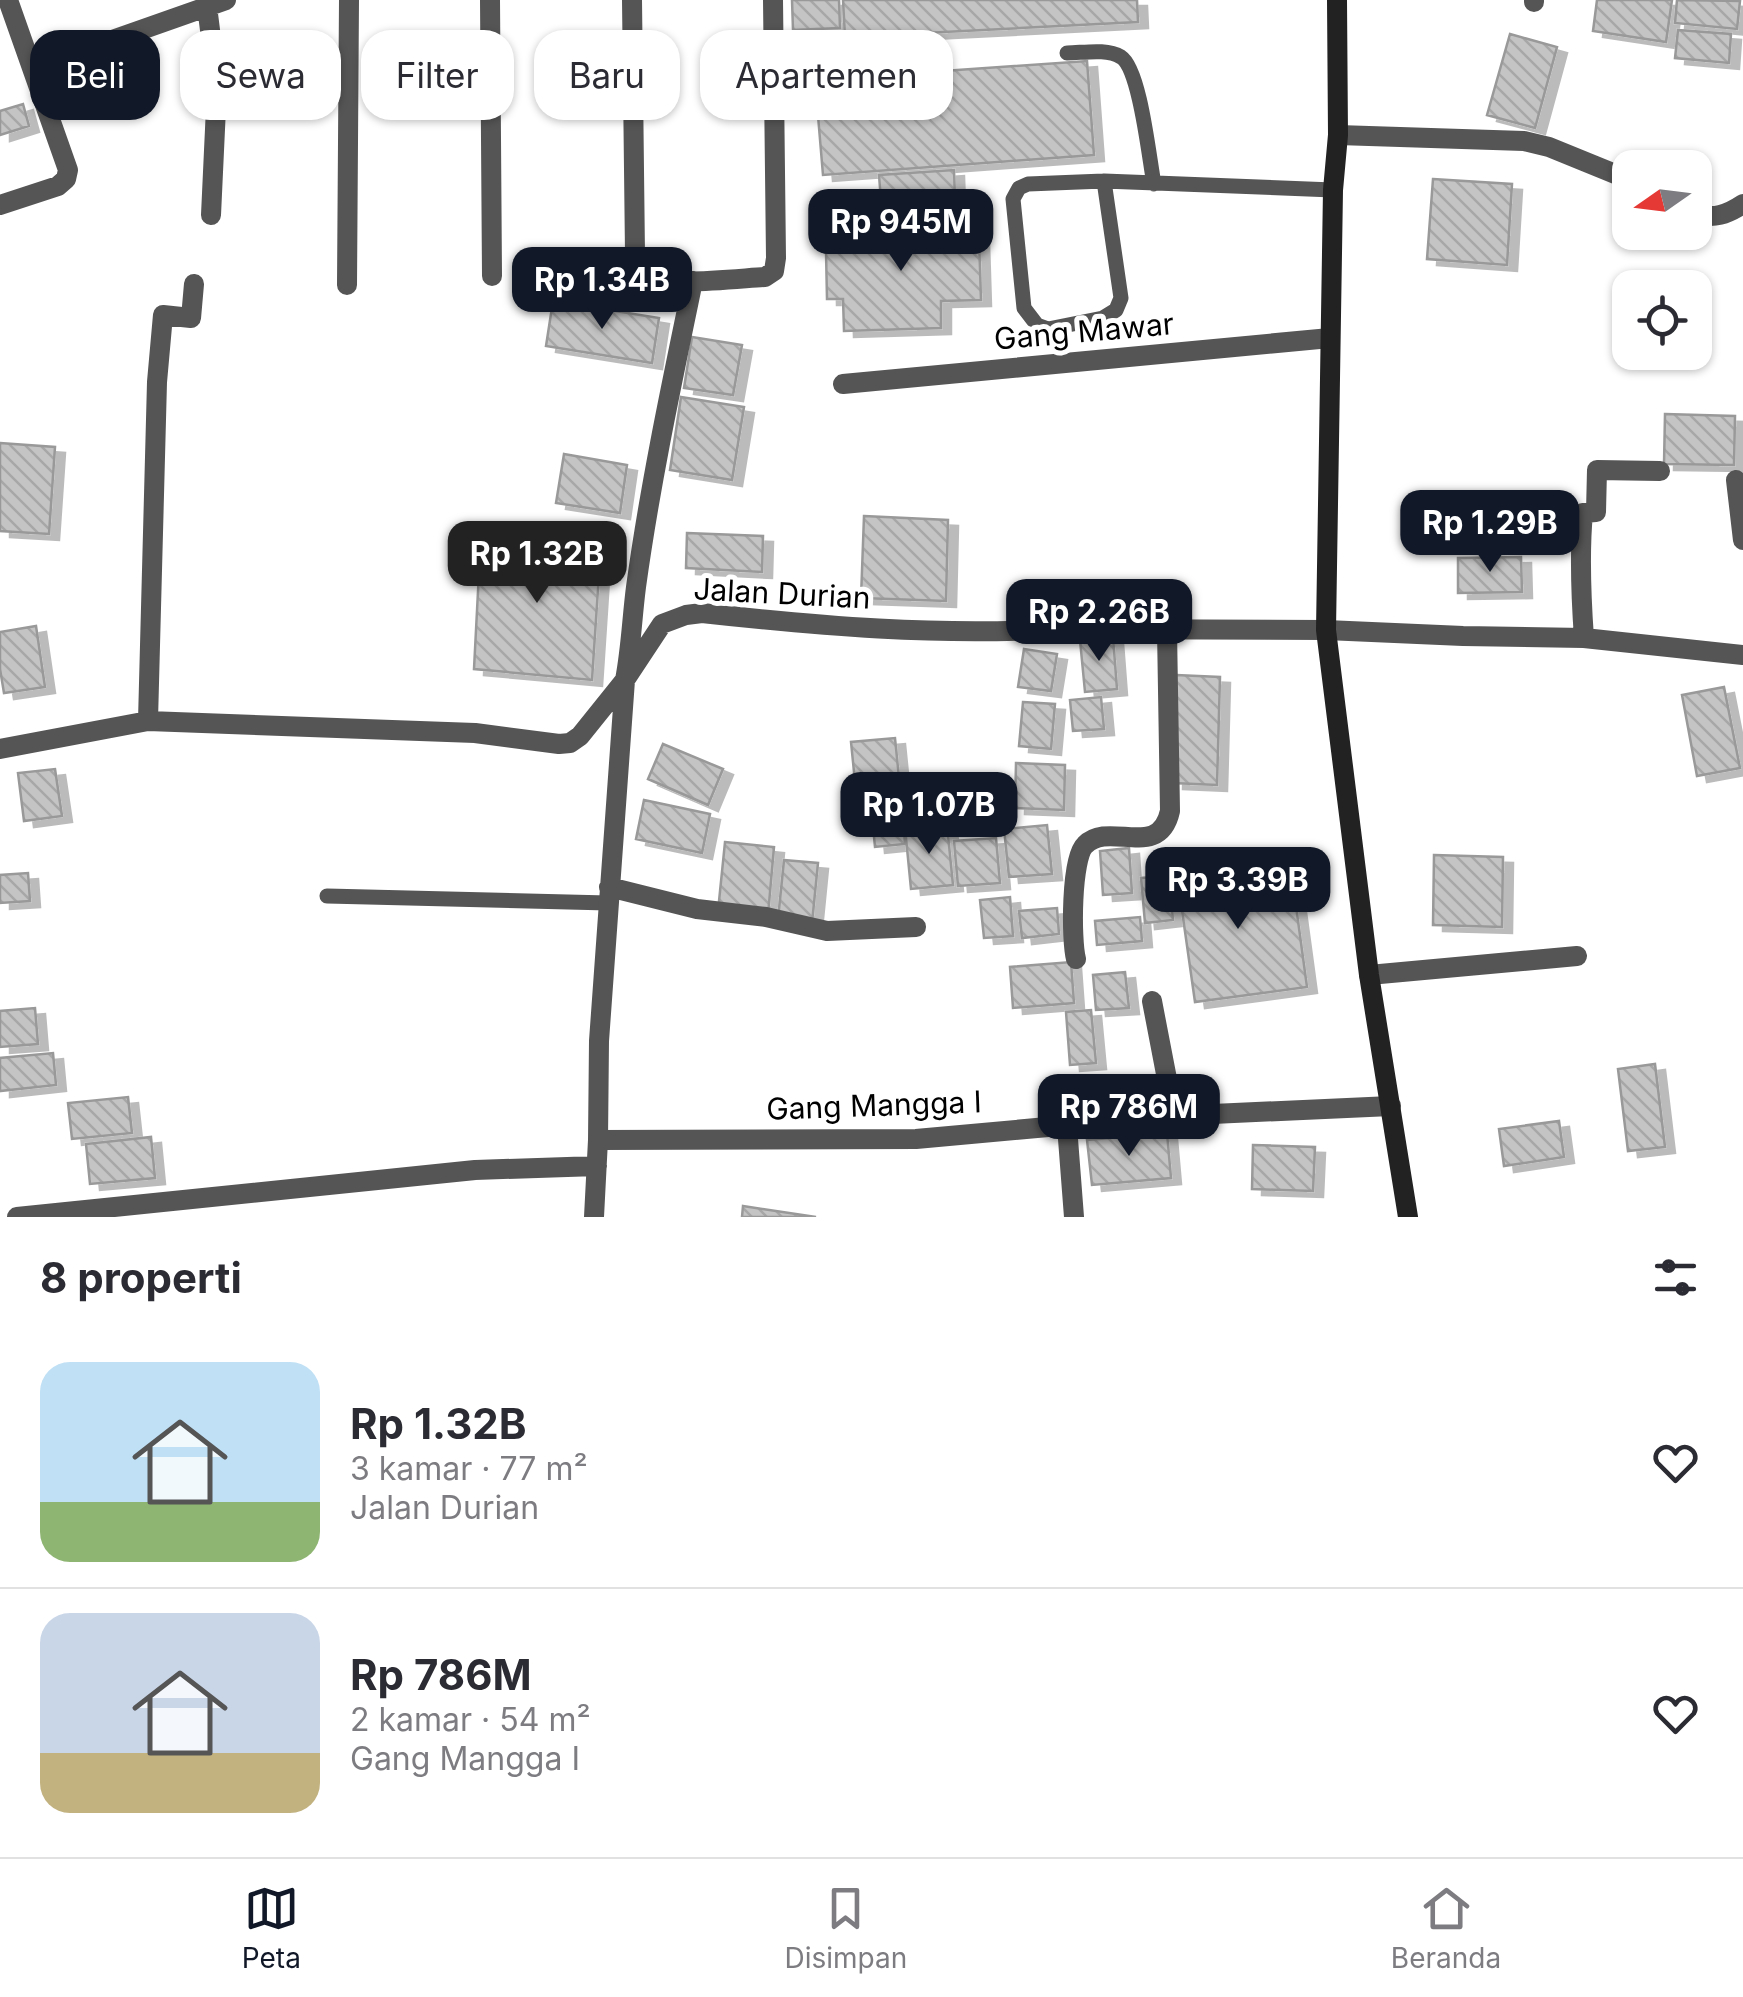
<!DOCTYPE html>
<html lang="id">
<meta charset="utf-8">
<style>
:root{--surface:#fff;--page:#f2f2f3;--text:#2b2b33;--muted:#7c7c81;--line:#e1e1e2;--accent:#111827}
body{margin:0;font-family:Inter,sans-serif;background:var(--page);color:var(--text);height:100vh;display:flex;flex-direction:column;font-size:38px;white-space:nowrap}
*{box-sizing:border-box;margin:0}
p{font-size:32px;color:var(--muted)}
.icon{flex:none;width:55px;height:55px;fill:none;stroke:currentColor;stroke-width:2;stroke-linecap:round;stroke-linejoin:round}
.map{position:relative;height:1217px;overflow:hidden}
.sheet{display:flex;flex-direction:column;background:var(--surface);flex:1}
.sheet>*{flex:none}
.banner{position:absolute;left:30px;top:30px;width:1000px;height:90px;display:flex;gap:20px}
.needle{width:65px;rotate:256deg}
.controls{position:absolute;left:1612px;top:150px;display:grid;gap:20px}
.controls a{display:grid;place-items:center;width:100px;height:100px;border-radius:20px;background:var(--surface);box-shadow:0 2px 8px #0004;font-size:50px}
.price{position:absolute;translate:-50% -85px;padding:0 22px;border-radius:20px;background:var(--accent);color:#fff;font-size:32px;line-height:65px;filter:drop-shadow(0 2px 5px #0008)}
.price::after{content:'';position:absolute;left:50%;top:60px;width:30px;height:22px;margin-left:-15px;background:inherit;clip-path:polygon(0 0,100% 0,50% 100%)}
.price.active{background:#222;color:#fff}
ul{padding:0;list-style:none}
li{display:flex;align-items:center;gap:30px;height:250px;padding:0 40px}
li+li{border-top:2px solid var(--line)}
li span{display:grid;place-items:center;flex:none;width:280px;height:200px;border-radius:30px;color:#555}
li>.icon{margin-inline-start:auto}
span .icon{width:120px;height:120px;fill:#fffc;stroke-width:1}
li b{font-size:42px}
h2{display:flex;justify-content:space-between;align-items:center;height:120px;padding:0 40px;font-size:42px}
.tag{padding:0 35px;border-radius:30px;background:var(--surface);box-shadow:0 2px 8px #0004;font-size:35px;line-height:90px}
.tag.active{background:var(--accent);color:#fff}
.tabs{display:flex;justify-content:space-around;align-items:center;height:140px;border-top:2px solid var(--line);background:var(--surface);font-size:28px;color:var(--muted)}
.tabs a{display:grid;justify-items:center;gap:5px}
.tabs .active{color:var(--accent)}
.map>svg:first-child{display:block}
.building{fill:url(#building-back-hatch);stroke:#999;stroke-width:2.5;filter:url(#shadow)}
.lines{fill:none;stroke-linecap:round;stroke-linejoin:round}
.lane{stroke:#555;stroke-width:15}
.street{stroke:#555;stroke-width:20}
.secondary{stroke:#222;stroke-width:20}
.labels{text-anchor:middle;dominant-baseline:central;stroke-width:10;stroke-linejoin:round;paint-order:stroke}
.street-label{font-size:30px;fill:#000;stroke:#fff}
</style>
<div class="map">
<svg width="1743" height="1217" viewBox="0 0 1743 1217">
<defs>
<pattern id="building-back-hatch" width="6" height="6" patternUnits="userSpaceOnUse" patternTransform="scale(2.5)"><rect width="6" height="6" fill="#c4c4c4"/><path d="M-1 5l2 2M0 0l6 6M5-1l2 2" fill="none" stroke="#a7a7a7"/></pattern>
<filter id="shadow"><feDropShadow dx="10" dy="6" stdDeviation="0" flood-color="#0004"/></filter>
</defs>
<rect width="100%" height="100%" fill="#fff"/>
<!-- building -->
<path class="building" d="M 792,0 L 839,0 L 840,28 L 793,30 Z
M 843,0 L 1137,0 L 1138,22 L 845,37 Z
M 1597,0 L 1672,0 L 1666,42 L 1593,31 Z
M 1677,0 L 1740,1 L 1737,29 L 1675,23 Z
M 1678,30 L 1731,34 L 1729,63 L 1675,58 Z
M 1510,34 L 1557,47 L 1535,128 L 1487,115 Z
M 1087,61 L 1094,155 L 823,175 L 815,80 Z
M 23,104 L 29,126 L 0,135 L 0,111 Z
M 954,170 L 955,199 L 933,200 L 934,211 L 882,214 L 879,175 Z
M 1433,179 L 1512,184 L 1507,265 L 1427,259 Z
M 940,220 L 941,239 L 979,237 L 981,300 L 941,301 L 941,328 L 844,331 L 843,299 L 827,299 L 826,252 L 843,251 L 842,223 Z
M 553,301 L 659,318 L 652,363 L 546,346 Z
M 692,337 L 742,345 L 733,395 L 684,388 Z
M 681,397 L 744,407 L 732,480 L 670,470 Z
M 1665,414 L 1735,416 L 1734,465 L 1664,464 Z
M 0,443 L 55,447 L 49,534 L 0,531 Z
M 564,454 L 627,465 L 620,513 L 556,503 Z
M 864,516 L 948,520 L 946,601 L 861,598 Z
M 481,533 L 601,544 L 592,680 L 474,669 Z
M 687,533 L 763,536 L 762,572 L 686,568 Z
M 1521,557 L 1522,592 L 1458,593 L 1458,558 Z
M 36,626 L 45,687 L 4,693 L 0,669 L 0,632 Z
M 1113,637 L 1117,689 L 1085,692 L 1080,640 Z
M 1024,649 L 1057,654 L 1051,691 L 1018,687 Z
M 1176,675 L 1220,677 L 1217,785 L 1173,783 Z
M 1724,687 L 1740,768 L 1697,776 L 1682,695 Z
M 1101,697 L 1104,729 L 1073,731 L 1070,700 Z
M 1023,702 L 1055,704 L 1051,749 L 1019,746 Z
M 895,738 L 899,778 L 855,782 L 851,742 Z
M 663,744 L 723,769 L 708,805 L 648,779 Z
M 1016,763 L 1065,765 L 1064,810 L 1015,808 Z
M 55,769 L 62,816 L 24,821 L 18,773 Z
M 900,783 L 905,844 L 875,847 L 869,785 Z
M 644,800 L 710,814 L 702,853 L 636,839 Z
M 947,825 L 953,885 L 911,889 L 905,828 Z
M 1047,825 L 1052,874 L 1009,877 L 1004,829 Z
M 996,838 L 1000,883 L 958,886 L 954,841 Z
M 725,842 L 774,847 L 768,915 L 718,911 Z
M 1129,848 L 1132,893 L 1103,895 L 1100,851 Z
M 1235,853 L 1241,892 L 1293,884 L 1307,987 L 1195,1002 L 1175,861 Z
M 1434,855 L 1503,857 L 1502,927 L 1433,925 Z
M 784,860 L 818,863 L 812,923 L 778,919 Z
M 28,873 L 30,901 L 0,903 L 0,875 Z
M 1169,876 L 1173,920 L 1145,923 L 1141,878 Z
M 1010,897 L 1013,936 L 984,938 L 980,900 Z
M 1057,908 L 1059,934 L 1022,938 L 1019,911 Z
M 1140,917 L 1142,941 L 1097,945 L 1095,921 Z
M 1071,962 L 1074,1003 L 1013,1008 L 1010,967 Z
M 1125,972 L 1129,1008 L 1096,1010 L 1093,975 Z
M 35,1008 L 38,1044 L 0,1047 L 0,1011 Z
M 1091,1010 L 1096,1063 L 1070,1065 L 1066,1012 Z
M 53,1053 L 56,1085 L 0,1091 L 0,1058 Z
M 1655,1064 L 1665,1147 L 1628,1151 L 1618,1069 Z
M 128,1097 L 132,1133 L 72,1139 L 68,1103 Z
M 1559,1121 L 1564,1157 L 1504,1166 L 1499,1129 Z
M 1167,1133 L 1171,1178 L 1092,1185 L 1087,1140 Z
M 151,1137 L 155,1178 L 90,1184 L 86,1144 Z
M 1253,1145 L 1315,1147 L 1313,1191 L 1252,1189 Z
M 743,1206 L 816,1217 L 742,1217 Z"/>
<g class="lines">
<!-- lane -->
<path class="lane" d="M 1067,53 C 1083,53 1106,48 1121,57 C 1140,69 1149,158 1154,184
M 1104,181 L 1121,298 L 1116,310 L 1103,318 L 1048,329 L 1037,325 L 1024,308 L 1013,199 L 1019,188 L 1028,184 L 1104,181 L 1333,190
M 327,896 L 608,903"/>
<!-- street -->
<path class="street" d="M 490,0 L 492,276
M 632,0 L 635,254 C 637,262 639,270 645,275 C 662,288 742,278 765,277 L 774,271 L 776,258 L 773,0
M 1534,2 L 1534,0
M 207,6 L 217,86 L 211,215
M 33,68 L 226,0
M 1338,135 L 1524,141 L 1549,147 L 1630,180
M 0,205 L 58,186 L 66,179 L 68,170 L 8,0
M 1695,213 C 1713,220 1728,214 1743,204
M 347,285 L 349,0
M 843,384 L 1330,338
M 1736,480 L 1743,540
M 1584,638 C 1581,596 1579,555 1583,513 L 1596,512 L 1597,470 L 1660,471
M 148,721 L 157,382 L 163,315 L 191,318 L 194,284
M 0,749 L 148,721 L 475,733 L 559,744 L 570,743 L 580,736 L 625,680 L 662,624 L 686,615 L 702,613 C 819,626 938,636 1056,629 L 1326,630 L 1463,636 L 1584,638 L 1743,655
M 609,887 L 697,909 L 766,917 L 827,931 L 916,927
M 1076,959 C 1071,940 1071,858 1085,845 C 1109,820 1159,861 1170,811 L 1167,630
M 1369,975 L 1577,956
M 1152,1001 L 1167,1079 L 1169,1116
M 1067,1126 L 1074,1217
M 598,1140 L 916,1139 L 1169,1116 L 1391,1106
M 17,1217 L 475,1170 L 597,1166
M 594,1217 L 598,1140 L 599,1041 L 625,680 C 631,649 632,618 636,587 C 650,485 672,382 693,281"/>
<!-- secondary -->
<path class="secondary" d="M 1337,0 L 1338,135 L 1333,190 L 1326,630 L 1369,975 L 1408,1217"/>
</g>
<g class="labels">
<!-- street labels -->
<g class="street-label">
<text transform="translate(1084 331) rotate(-5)">Gang Mawar</text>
<text transform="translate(782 593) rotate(3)">Jalan Durian</text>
<text transform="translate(874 1105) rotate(-2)">Gang Mangga I</text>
</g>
</g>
</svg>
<div class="controls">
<a><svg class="needle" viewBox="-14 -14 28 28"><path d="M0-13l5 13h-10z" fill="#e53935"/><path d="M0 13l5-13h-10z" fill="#7c7c81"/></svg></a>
<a><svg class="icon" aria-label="locate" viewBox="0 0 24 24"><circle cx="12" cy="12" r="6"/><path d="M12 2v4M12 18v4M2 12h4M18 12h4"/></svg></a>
</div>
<b class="price" style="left:901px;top:274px">Rp 945M</b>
<b class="price" style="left:602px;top:332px">Rp 1.34B</b>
<b class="price" style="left:1490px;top:575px">Rp 1.29B</b>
<b class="price active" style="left:537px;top:606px">Rp 1.32B</b>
<b class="price" style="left:1099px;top:664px">Rp 2.26B</b>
<b class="price" style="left:929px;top:857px">Rp 1.07B</b>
<b class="price" style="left:1238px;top:932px">Rp 3.39B</b>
<b class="price" style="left:1129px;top:1159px">Rp 786M</b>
<div class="banner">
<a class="tag active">Beli</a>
<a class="tag">Sewa</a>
<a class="tag">Filter</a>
<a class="tag">Baru</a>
<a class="tag">Apartemen</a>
</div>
</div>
<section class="sheet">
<h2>8 properti<svg class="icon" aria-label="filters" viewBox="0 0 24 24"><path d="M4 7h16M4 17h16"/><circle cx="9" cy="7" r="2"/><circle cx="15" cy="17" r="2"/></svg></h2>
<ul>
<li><span style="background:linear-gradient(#bfe0f5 70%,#8fb573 0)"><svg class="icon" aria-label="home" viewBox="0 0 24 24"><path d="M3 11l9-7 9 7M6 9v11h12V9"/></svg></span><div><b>Rp 1.32B</b><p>3 kamar · 77 m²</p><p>Jalan Durian</p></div><svg class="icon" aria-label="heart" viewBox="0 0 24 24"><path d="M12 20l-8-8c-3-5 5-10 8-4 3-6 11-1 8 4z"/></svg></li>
<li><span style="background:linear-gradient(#c9d6e8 70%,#c2b280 0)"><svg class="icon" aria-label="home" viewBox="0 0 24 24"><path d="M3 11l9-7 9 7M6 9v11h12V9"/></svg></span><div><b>Rp 786M</b><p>2 kamar · 54 m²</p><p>Gang Mangga I</p></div><svg class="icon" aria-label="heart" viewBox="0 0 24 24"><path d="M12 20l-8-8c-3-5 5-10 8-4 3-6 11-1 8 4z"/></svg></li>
</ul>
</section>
<nav class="tabs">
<a class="active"><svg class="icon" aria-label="map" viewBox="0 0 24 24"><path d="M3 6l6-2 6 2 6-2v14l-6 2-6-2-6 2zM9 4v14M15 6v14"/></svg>Peta</a>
<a><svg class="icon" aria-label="saved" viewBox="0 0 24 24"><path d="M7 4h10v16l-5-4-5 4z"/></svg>Disimpan</a>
<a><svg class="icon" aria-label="home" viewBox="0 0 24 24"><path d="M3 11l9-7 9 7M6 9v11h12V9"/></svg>Beranda</a>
</nav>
